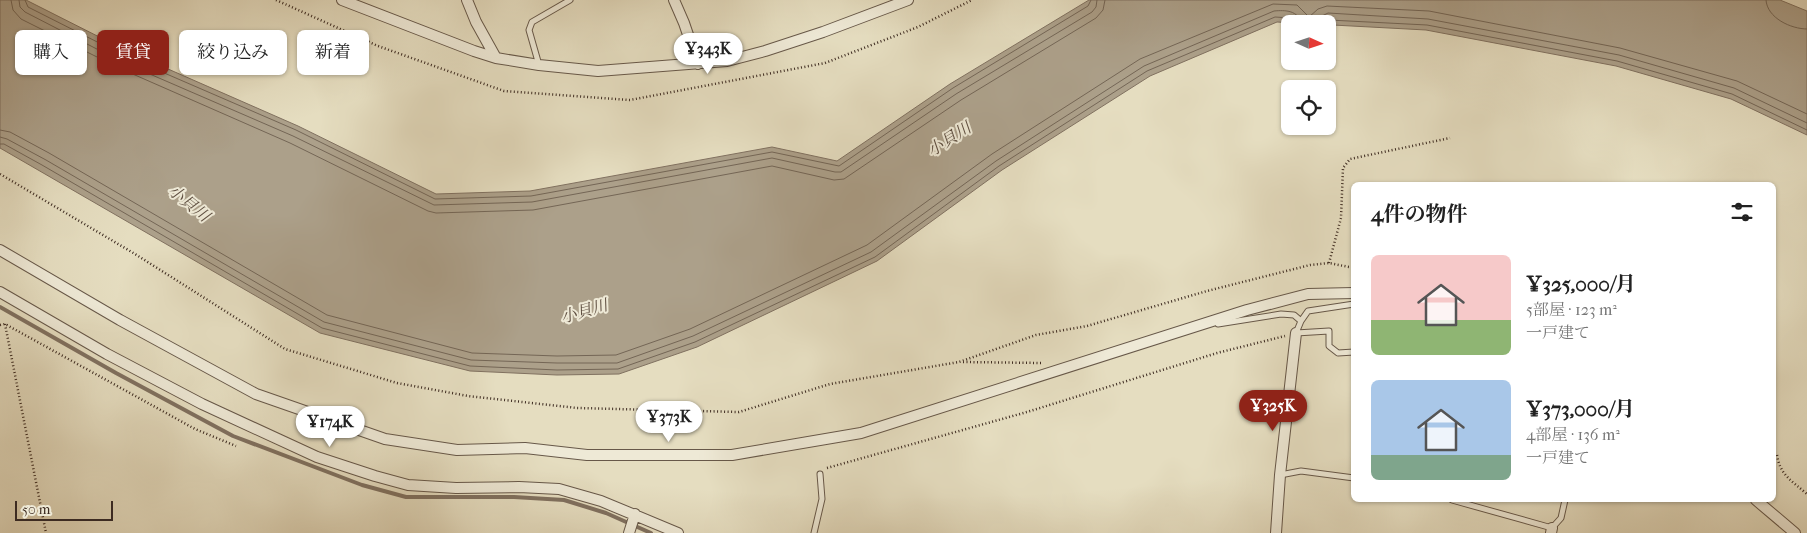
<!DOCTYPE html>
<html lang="ja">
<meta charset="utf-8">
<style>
:root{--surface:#fff;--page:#f6f6f6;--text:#222;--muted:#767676;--accent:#8f2418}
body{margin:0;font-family:"IM FELL French Canon","Noto Serif JP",serif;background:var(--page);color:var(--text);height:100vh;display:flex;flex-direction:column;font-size:19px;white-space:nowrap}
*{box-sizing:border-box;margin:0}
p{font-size:16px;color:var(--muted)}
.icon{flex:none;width:28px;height:28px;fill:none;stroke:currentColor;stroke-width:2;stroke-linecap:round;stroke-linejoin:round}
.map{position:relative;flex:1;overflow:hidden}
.details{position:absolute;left:1351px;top:182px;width:425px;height:320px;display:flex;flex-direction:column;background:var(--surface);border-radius:8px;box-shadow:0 1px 4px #0004}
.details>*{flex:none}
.top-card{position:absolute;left:15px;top:30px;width:475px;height:45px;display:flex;gap:10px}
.needle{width:32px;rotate:93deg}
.controls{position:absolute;left:1281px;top:15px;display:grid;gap:10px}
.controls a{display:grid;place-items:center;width:55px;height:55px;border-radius:8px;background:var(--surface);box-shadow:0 1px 4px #0004;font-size:25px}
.scale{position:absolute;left:15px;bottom:12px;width:98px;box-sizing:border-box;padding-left:5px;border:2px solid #3d2b21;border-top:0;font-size:14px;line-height:18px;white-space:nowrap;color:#3d2b21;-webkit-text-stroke:4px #eee9d6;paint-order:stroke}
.price{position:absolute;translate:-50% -42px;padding:0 11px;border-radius:18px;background:#fff;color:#222;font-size:16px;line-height:32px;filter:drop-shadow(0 1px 2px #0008)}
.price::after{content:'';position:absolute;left:50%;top:30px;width:15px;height:11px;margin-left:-8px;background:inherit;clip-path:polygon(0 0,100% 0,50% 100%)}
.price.active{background:var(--accent);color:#fff}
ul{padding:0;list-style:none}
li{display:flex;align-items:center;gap:15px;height:125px;padding:0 20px}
li span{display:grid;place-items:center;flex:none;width:140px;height:100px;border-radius:8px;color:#555}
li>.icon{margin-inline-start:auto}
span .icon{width:60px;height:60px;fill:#fffc;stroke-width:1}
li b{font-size:21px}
h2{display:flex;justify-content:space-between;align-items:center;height:60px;padding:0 20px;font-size:21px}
.tag{padding:0 18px;border-radius:8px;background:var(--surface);box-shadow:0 1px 4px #0004;font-size:18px;line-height:45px}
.tag.active{background:var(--accent);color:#fff}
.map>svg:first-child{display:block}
.water{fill:#aca08a;stroke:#807160}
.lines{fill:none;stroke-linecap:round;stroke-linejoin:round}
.shore{stroke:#746656;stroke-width:1}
.stream{stroke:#807160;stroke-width:4}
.service-casing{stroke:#675849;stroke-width:7}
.minor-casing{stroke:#675849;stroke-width:12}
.path{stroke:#3d2b21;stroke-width:2.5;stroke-dasharray:1 2.5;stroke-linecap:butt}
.service{stroke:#eee9d6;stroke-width:5}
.minor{stroke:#eee9d6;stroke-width:10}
.labels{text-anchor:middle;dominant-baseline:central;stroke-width:4;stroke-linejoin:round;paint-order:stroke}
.water-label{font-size:16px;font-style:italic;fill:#5e4e40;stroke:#eee9d6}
</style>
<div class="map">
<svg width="1807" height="533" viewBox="0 0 1807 533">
<rect width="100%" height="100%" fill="#e5ddc0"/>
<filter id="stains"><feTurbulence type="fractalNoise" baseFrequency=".004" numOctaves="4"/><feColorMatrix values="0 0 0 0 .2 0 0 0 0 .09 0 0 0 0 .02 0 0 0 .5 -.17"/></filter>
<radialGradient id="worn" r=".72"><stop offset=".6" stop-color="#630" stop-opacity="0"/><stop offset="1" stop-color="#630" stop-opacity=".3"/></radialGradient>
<!-- water -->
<path class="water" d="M 0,0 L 26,0 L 127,51 L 298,126 L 436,194 L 530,191 L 772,147 L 837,161 L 950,84 L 1089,0 L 1780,0 L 1807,11 L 1807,135 L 1731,99 L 1616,66 L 1426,30 L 1277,22 L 1150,76 L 1002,170 L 877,261 L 697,347 L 619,374 L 557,375 L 470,371 L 320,333 L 0,148 Z"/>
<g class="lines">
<!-- shore -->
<path class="shore" d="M 11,0 L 13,10 L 21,19 L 119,68 L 290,143 L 428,211 L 436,213 L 533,210 L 772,166 L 834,180 L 844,179 L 961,100 L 1096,18 L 1103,10 L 1105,0
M 19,0 L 20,7 L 25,12 L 122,62 L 293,136 L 434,205 L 532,202 L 772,158 L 835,172 L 841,172 L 956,94 L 1092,12 L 1096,7 L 1097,0
M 25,0 L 28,7 L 125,56 L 296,130 L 435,199 L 531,196 L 772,152 L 839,166 L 953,88 L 1088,6 L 1091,0
M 1766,0 C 1767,18 1791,29 1807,29
M 1316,24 L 1320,17 L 1328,13 L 1428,19 L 1619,55 L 1734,88 L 1807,123
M 1323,24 L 1329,20 L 1427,25 L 1617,61 L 1732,94 L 1807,130
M 0,130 L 10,132 L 49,153 L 327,315 L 472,353 L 557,356 L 616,355 L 690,329 L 867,245 L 992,154 L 1140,59 L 1273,4 L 1297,5 L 1309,17 L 1318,9 L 1327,6 L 1429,11 L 1620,48 L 1737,81 L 1807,114
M 0,137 L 7,139 L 46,160 L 324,322 L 471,360 L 557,363 L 617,363 L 693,336 L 871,252 L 996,161 L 1144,66 L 1274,11 C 1285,10 1299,10 1301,24
M 0,144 L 4,144 L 42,165 L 322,328 L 470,366 L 557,370 L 618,369 L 695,342 L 875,257 L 999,166 L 1147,71 L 1275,17 L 1291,18 L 1295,24"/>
<!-- stream -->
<path class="stream" d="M 0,307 L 116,373 L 233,436 L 362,485 L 406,497 L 514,497 L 564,500 L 606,513 L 651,533"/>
<defs>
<path id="service" d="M 539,65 L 529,30 L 532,22 L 570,0
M 1301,321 L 1296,333 L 1329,331 L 1329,346 L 1338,353 L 1354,352
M 1218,324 L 1281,314 L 1294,315 L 1301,321 L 1308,311 L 1354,304
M 1280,475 L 1301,471 L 1354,478
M 1452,500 L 1552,528 L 1561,518 L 1565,500
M 814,533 L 822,499 L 820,474"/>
<path id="minor" d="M 342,0 L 474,51 L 496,58 L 539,65 L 598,71 L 727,61 L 765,51 L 823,32 L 908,0
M 467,0 L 476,22 L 496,58
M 674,0 L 684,23 L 698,64
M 0,250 L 120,320 L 256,394 L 385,439 L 457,450 L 525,448 L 587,455 L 732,455 L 861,433 L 1247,310 L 1308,294 L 1354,293
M 0,292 L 107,354 L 202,404 L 317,457 L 375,476 L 408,485 L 456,488 L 519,487 L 559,489 L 601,501 L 678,533
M 1756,500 L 1795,533
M 629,533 L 635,514
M 1276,533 L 1280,475 L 1296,333
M 1551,533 L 1552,528"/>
</defs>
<!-- service casing -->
<use href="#service" class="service-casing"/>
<!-- minor casing -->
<use href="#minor" class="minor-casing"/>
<!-- path -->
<path class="path" d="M 276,0 L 378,46 L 504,91 L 630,100 L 825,63 L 918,27 L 972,0
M 0,174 L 135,254 L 285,349 L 397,383 L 468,396 L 577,408 L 739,412 L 830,384 L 959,362 L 1036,335 L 1087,326 L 1207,291 L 1310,265 L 1329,263 L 1354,268
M 1329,263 L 1341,218 L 1343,168 L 1350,159 L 1450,138
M 5,324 L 46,533
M 0,325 L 5,324 L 195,429 L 236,446
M 963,362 L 1042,363
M 1777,455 C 1780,475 1792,481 1807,494
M 827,468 L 1027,412 L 1217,353 L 1285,336"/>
<!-- service -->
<use href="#service" class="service"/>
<!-- minor -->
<use href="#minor" class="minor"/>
</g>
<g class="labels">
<!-- water labels -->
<g class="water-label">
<text transform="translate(949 139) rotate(-33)">小貝川</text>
<text transform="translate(189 203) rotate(39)">小貝川</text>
<text transform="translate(584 311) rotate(-16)">小貝川</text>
</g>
</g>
<rect width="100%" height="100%" filter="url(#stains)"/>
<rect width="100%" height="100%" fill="url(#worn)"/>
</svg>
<div class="controls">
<a><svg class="needle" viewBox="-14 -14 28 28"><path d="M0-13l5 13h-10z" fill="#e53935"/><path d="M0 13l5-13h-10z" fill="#767676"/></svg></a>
<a><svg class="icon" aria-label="locate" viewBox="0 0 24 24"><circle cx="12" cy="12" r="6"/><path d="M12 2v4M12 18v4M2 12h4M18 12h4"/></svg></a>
</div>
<div class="scale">50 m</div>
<b class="price" style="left:708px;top:75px">¥343K</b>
<b class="price active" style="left:1273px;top:432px">¥325K</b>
<b class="price" style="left:669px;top:443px">¥373K</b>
<b class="price" style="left:330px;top:448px">¥174K</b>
<div class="top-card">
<a class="tag">購入</a>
<a class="tag active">賃貸</a>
<a class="tag">絞り込み</a>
<a class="tag">新着</a>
</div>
<section class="details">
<h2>4件の物件<svg class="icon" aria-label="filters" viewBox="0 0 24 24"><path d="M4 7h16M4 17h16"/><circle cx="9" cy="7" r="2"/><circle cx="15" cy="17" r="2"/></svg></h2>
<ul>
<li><span style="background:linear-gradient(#f6c9c9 65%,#8fb573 0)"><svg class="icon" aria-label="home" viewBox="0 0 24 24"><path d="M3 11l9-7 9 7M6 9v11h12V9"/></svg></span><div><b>¥325,000/月</b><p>5部屋 · 123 m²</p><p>一戸建て</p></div></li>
<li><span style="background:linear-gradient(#a9c7e8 75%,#7fa58c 0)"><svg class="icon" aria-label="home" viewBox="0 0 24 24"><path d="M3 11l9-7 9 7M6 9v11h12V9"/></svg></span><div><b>¥373,000/月</b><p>4部屋 · 136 m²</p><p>一戸建て</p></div></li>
</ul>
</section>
</div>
